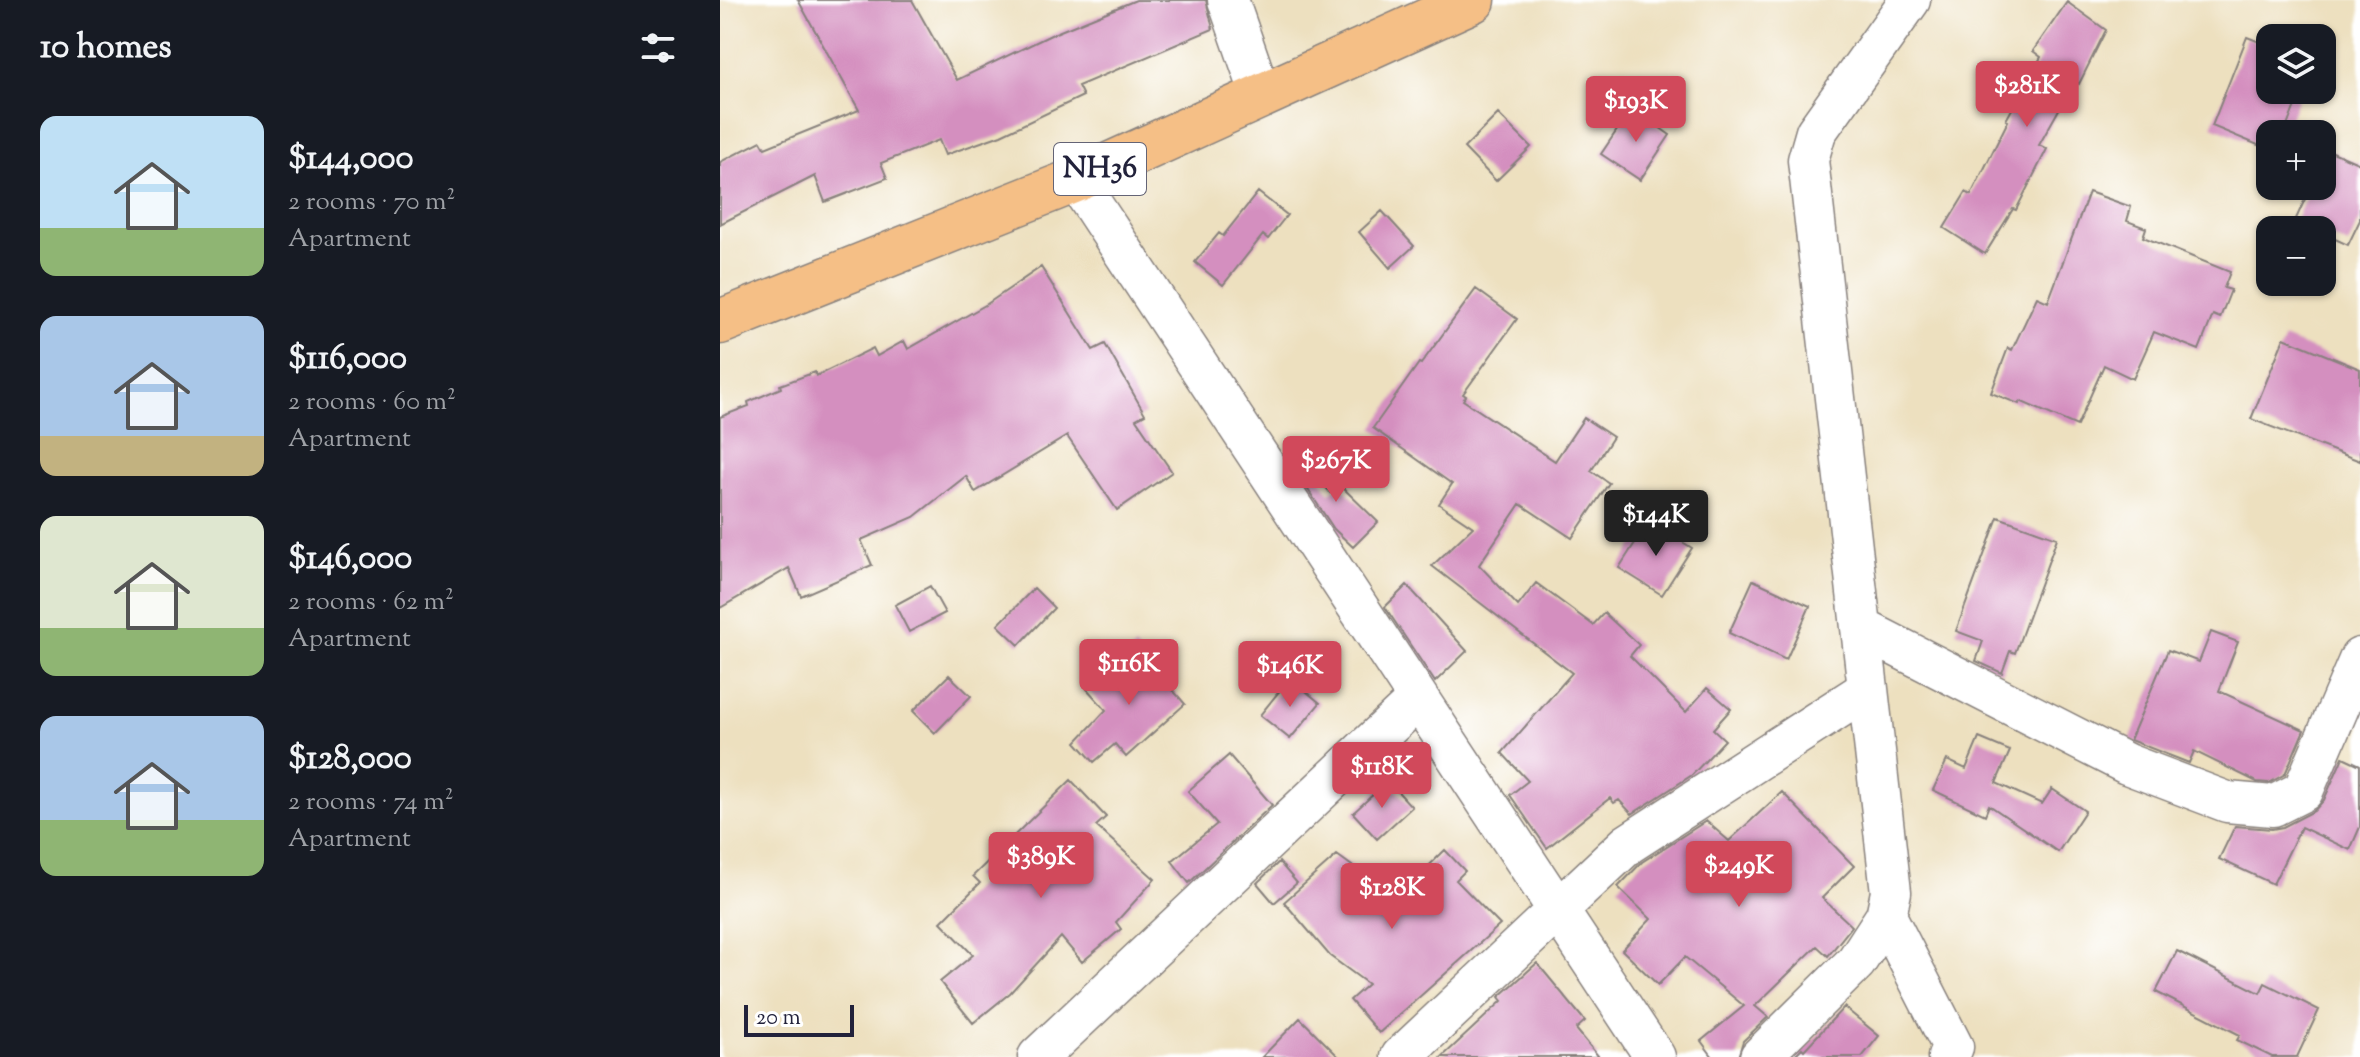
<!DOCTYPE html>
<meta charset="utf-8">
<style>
:root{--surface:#171b24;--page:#242831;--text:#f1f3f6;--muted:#9ea1a6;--accent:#d1495b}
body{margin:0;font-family:"Sorts Mill Goudy",serif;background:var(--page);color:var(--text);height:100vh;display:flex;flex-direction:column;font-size:30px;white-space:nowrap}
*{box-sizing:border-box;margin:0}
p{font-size:26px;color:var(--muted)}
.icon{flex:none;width:44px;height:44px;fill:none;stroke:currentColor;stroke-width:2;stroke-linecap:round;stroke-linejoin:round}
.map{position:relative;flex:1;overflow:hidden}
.details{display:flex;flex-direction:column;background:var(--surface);width:720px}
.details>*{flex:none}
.fabs{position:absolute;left:1536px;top:24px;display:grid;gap:16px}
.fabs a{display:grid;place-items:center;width:80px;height:80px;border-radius:16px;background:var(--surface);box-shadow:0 2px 6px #0004;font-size:40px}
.scale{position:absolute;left:24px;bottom:20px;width:110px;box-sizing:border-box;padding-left:8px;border:4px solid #22223b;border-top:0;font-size:22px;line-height:28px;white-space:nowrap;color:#22223b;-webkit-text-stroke:6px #fff;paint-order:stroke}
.price{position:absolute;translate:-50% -68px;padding:0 18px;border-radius:8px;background:var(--accent);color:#fff;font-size:26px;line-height:52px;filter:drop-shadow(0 2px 4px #0008)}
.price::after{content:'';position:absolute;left:50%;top:48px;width:24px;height:18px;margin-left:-12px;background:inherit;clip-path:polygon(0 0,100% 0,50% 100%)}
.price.active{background:#222;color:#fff}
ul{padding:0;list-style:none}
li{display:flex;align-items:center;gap:24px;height:200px;padding:0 40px}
li span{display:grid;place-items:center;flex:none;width:224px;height:160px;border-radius:16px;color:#555}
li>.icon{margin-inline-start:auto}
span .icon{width:96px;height:96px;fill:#fffc;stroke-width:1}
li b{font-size:34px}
h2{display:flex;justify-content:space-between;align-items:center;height:96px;padding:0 40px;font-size:34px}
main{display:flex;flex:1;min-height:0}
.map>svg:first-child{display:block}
.building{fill:#d48fbf}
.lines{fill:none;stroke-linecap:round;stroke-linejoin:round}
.minor-casing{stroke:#88817d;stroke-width:43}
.trunk-casing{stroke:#88817d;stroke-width:47}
.minor{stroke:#fff;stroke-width:40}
.trunk{stroke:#f5bf86;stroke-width:44}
.labels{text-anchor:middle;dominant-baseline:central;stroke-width:8;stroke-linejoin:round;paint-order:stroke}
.shield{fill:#fff;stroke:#646476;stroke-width:2}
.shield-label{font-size:30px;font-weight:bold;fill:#22223b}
</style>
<main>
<section class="details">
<h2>10 homes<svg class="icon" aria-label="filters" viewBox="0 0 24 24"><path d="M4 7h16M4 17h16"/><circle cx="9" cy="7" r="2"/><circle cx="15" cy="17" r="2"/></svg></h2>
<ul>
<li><span style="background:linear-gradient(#bfe0f5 70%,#8fb573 0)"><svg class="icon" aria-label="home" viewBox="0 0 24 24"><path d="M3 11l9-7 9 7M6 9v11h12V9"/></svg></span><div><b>$144,000</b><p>2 rooms · 70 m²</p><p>Apartment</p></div></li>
<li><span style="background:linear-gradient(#a9c7e8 75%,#c2b280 0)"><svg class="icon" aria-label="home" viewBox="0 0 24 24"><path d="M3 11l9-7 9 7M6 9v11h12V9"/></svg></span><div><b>$116,000</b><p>2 rooms · 60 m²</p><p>Apartment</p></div></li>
<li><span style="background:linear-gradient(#dfe7d0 70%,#8fb573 0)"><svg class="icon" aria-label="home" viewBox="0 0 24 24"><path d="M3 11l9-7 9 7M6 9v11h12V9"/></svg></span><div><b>$146,000</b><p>2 rooms · 62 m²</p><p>Apartment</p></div></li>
<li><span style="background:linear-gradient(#a9c7e8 65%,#8fb573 0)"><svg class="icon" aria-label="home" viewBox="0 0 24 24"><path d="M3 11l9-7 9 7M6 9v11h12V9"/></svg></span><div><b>$128,000</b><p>2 rooms · 74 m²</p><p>Apartment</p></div></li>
</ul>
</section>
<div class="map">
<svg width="1640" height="1057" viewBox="0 0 1640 1057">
<rect width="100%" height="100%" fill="#fff"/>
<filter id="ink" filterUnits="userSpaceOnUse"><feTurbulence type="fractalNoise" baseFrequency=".0125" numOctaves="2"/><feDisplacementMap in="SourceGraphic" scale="16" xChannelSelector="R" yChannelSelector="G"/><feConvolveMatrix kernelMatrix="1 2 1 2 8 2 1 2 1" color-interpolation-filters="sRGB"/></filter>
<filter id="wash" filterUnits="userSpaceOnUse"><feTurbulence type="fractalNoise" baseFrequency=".006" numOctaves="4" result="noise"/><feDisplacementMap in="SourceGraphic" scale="32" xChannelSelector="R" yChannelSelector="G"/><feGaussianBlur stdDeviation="1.8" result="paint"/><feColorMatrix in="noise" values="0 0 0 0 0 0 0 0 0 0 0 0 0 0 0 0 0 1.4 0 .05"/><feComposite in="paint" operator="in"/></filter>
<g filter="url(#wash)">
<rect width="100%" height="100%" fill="#ede0bf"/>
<g id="blocks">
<!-- building -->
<path class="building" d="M 78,0 L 192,0 L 237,80 L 333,34 L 416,0 L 486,0 L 493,29 L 358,86 L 363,96 L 281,135 L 225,155 L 219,140 L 161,163 L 167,178 L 105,202 L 95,176 L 0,224 L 0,162 L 41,141 L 45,148 L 139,110 Z
M 1347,2 L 1386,30 L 1359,84 L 1355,81 L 1319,145 L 1327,149 L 1296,210 L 1293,209 L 1265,254 L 1224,228 L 1246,192 L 1251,195 L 1288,121 L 1286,120 L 1321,57 L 1313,51 Z
M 1527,37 L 1550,46 L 1550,90 L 1581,90 L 1564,134 L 1550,134 L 1550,150 L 1492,126 Z
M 912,108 L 950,135 L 920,180 L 881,154 Z
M 778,114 L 811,147 L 776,181 L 744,148 Z
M 1608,150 L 1640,164 L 1640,220 L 1628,245 L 1602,233 L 1602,230 L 1595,230 L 1575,221 L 1591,186 L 1602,186 L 1602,163 Z
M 538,192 L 567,215 L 548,239 L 543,235 L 503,285 L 475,262 L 499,233 L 503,236 Z
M 1369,192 L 1411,207 L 1407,221 L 1426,228 L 1423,237 L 1510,272 L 1504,288 L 1511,290 L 1500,318 L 1493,315 L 1479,350 L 1434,332 L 1413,379 L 1384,365 L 1357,426 L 1300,401 L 1299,404 L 1271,393 L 1288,348 L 1292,350 L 1317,297 L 1328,302 Z
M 662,211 L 694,246 L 670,268 L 639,232 Z
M 321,267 L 373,350 L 385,344 L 425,414 L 416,419 L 452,472 L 397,510 L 347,436 L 255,492 L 246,476 L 194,517 L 141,540 L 152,565 L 81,596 L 69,568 L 0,608 L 0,417 L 29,406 L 28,402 L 61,388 L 60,385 L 95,372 L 96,376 L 153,348 L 157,356 L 184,341 L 188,349 L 267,304 Z
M 756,289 L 797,319 L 743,394 L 746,396 L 743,400 L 835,461 L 864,418 L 893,437 L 871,471 L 889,483 L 852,538 L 800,504 L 759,565 L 798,606 L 816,583 L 873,625 L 884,613 L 919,645 L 910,656 L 966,712 L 987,688 L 1011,709 L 993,729 L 1005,740 L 972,775 L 912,814 L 899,800 L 894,803 L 890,798 L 827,848 L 790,795 L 808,781 L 782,753 L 852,673 L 712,566 L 753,527 L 719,504 L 732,484 L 653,428 L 699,363 L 701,364 Z
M 1564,338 L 1640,369 L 1640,461 L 1531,419 Z
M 580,452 L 610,493 L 619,484 L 658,522 L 633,547 L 614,529 L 569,461 Z
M 1278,517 L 1337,538 L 1295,653 L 1290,651 L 1282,673 L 1256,661 L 1263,641 L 1236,631 Z
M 929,521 L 972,548 L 942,595 L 899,568 Z
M 1033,580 L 1090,606 L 1066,660 L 1009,633 Z
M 687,585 L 747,651 L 715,682 L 665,607 Z
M 210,586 L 225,613 L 189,632 L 175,605 Z
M 314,588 L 334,608 L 299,645 L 278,625 Z
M 1491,632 L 1518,642 L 1499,691 L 1584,730 L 1565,774 L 1549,783 L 1537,782 L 1474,751 L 1469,763 L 1410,740 L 1448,650 L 1479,662 Z
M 415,647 L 465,704 L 406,757 L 395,744 L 374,762 L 356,742 L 386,710 L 367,689 Z
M 229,675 L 251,696 L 215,733 L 193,711 Z
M 570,678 L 600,703 L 570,739 L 540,715 Z
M 1259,738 L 1290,751 L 1276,783 L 1322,804 L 1332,789 L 1365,811 L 1338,852 L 1269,805 L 1265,815 L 1213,790 L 1227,760 L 1246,769 Z
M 509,755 L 552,805 L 469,883 L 452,861 L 497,824 L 468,791 Z
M 1623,757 L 1640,765 L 1640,827 L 1630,850 L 1581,827 L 1553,884 L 1499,859 L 1515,826 L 1552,829 L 1563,827 L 1594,811 L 1604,800 Z
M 351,780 L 386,817 L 376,826 L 435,879 L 396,922 L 401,929 L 362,962 L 341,937 L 290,993 L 253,1023 L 220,982 L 253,955 L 221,922 L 260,883 L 253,876 Z
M 668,781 L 692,807 L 657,839 L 633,813 Z
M 1062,792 L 1134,866 L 1102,898 L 1132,926 L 1108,956 L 1097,946 L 1035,1006 L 1048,1017 L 1023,1041 L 1018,1057 L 993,1057 L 981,1041 L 1024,1006 L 965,957 L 938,985 L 902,950 L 931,919 L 898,887 L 922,862 L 986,821 L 1009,841 Z
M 725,850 L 745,871 L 736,880 L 780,925 L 659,1033 L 630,1000 L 648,984 L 610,956 L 564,902 L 617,855 L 676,898 Z
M 559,862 L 577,883 L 554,903 L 537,883 Z
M 1457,951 L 1540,993 L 1545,983 L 1599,1010 L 1577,1057 L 1552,1057 L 1517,1040 L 1520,1035 L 1436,992 Z
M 817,963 L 865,1021 L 856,1029 L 879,1057 L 722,1057 L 782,1001 L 779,997 Z
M 1124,1007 L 1159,1036 L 1142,1057 L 1073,1057 L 1082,1048 L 1084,1050 Z
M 580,1018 L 619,1057 L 542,1057 Z"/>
</g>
</g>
<g filter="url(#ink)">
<use href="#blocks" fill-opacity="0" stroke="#88817d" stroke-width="2"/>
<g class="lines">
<defs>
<path id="minor" d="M 508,0 L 541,95
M 356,180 L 935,1057
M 1141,628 L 1407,764 L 1507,802 L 1553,806 L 1583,791 L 1640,658
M 1166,916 L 1233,1047 L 1228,1057
M 318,1057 L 698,699
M 681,1057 L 908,844 L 1148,689
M 1040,1057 L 1136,962 L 1166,916 L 1171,892 L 1088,160 L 1096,132 L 1190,0"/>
<path id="trunk" d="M 0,322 L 356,180 L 753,0"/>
</defs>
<!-- minor casing -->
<use href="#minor" class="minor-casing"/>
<!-- trunk casing -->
<use href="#trunk" class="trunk-casing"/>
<!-- minor -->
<use href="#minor" class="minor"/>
<!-- trunk -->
<use href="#trunk" class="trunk"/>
</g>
</g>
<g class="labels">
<!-- shield labels -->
<rect class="shield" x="334" y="143" width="92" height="52" rx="6"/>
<g class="shield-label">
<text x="380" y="169">NH36</text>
</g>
</g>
</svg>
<div class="fabs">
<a><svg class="icon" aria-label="layers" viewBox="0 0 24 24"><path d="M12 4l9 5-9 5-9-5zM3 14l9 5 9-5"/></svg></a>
<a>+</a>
<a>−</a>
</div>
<div class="scale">20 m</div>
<b class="price" style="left:1307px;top:129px">$281K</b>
<b class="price" style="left:916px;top:144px">$193K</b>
<b class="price" style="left:616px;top:504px">$267K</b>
<b class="price active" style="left:936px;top:558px">$144K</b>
<b class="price" style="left:409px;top:707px">$116K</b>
<b class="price" style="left:570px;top:709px">$146K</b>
<b class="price" style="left:662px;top:810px">$118K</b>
<b class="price" style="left:321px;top:900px">$389K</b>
<b class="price" style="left:1019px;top:909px">$249K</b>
<b class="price" style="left:672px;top:931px">$128K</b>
</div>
</main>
